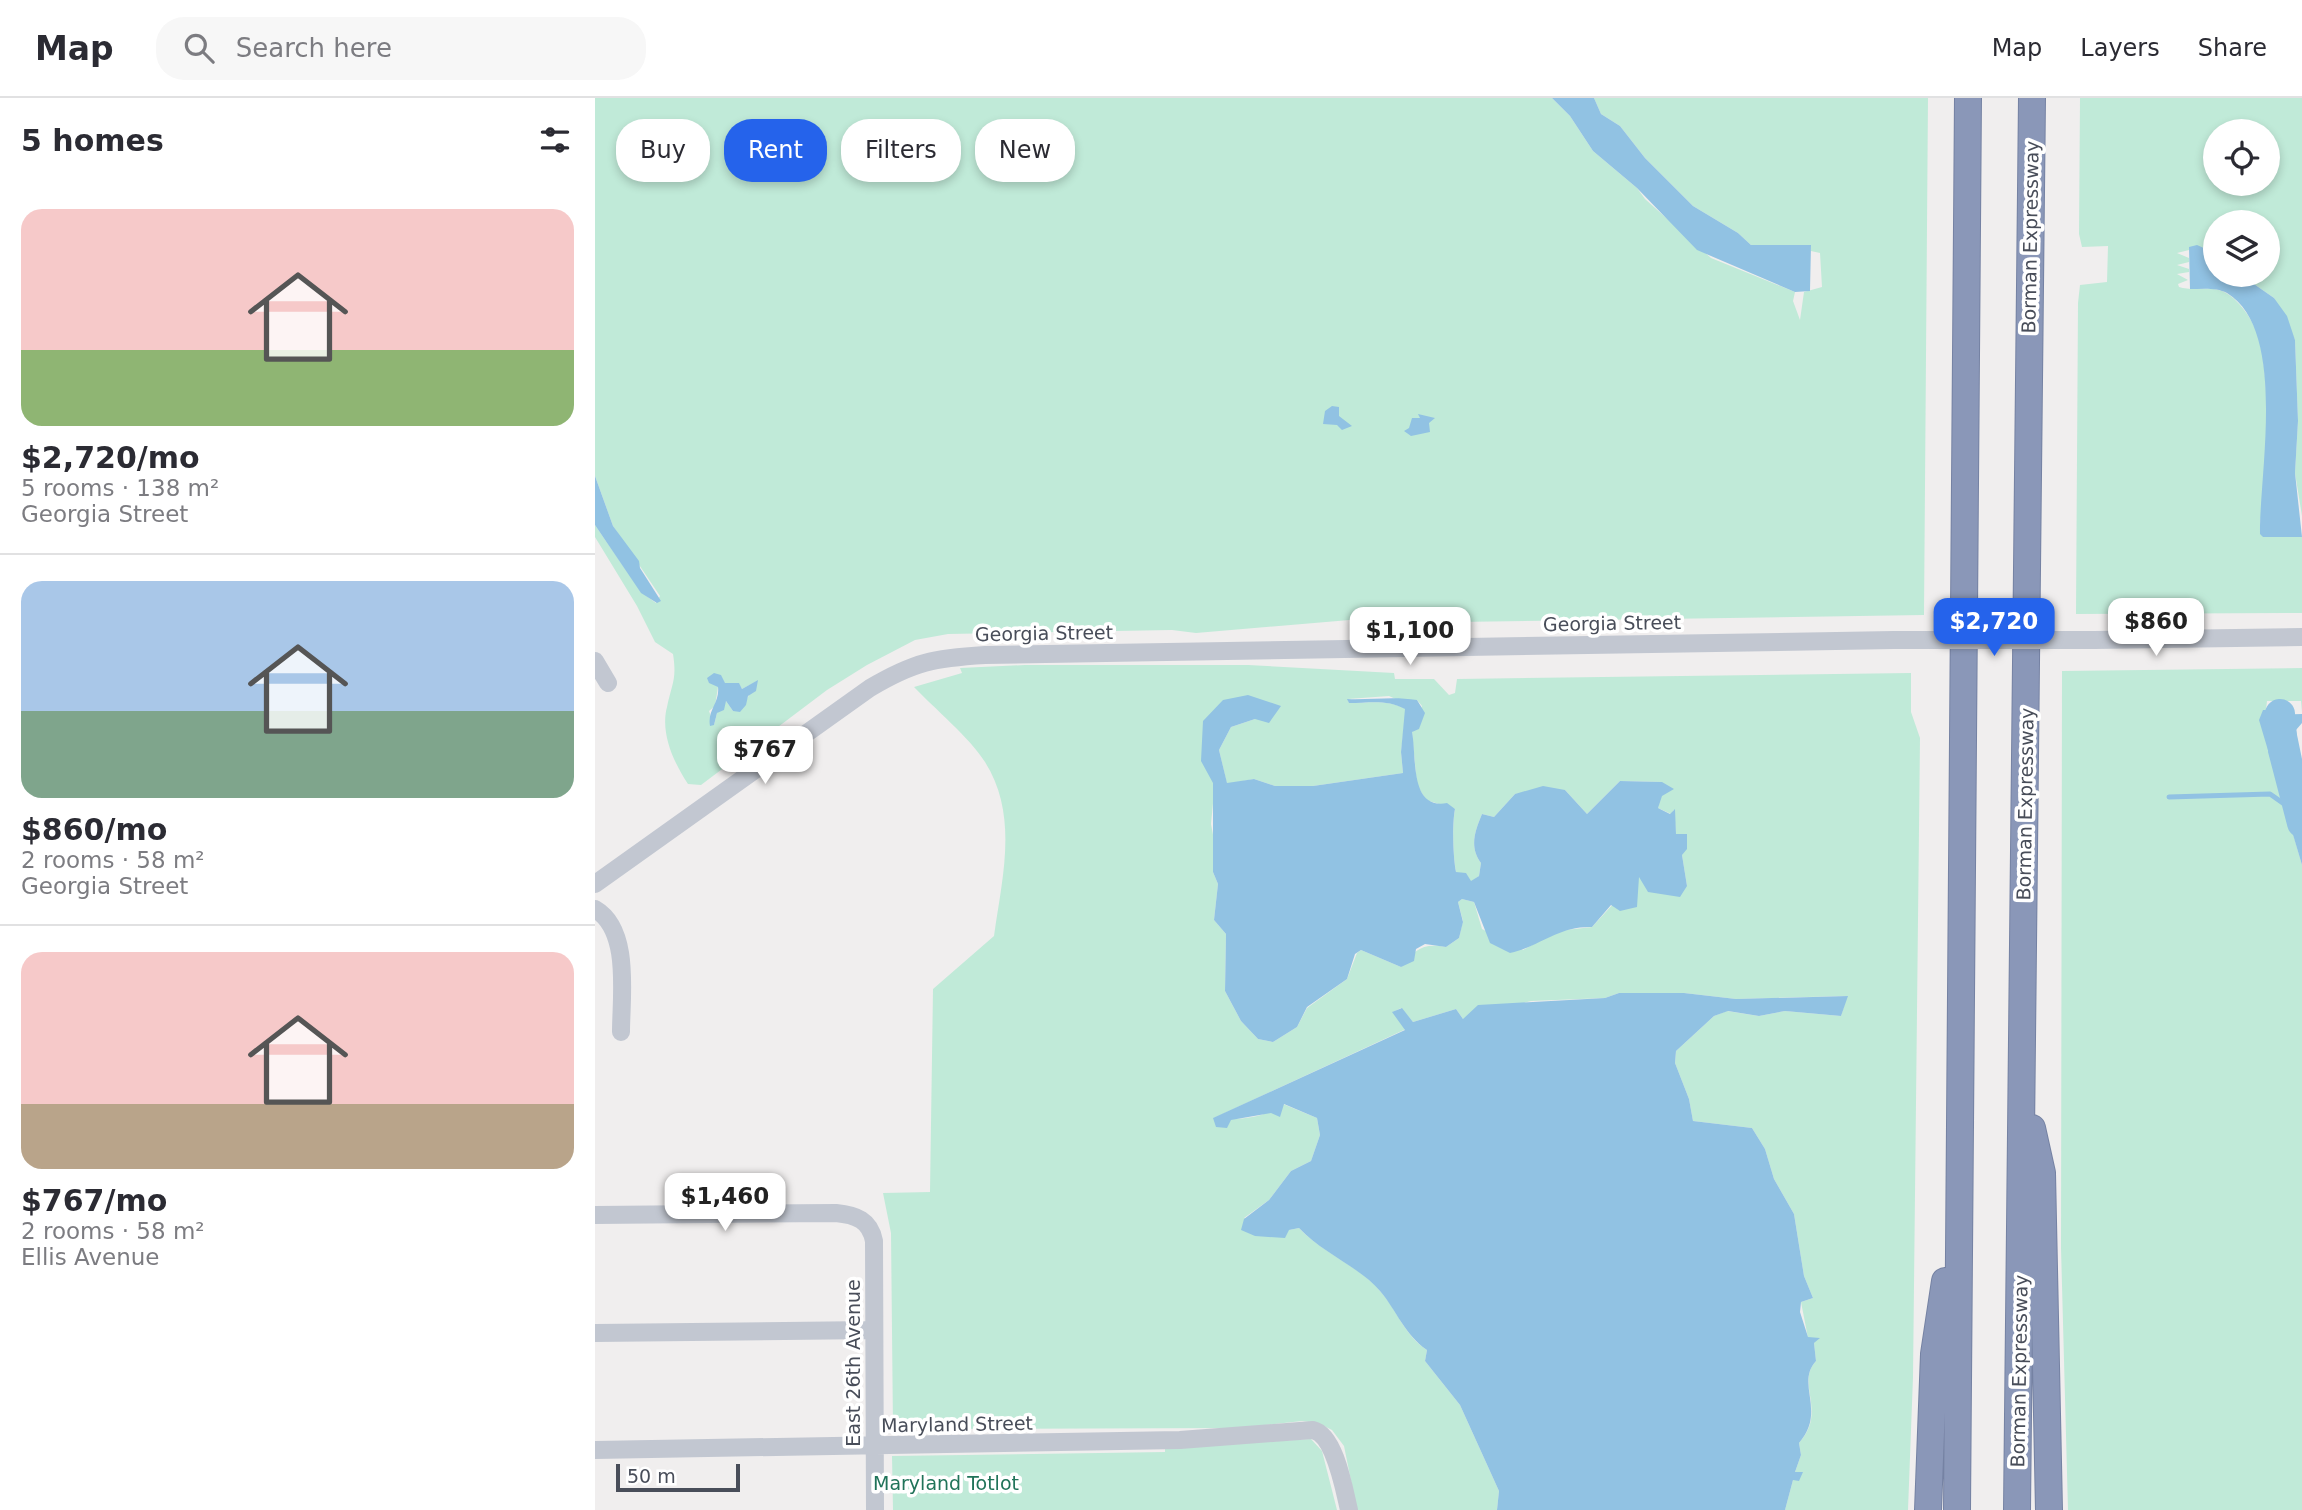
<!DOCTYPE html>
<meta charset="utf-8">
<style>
:root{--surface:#fff;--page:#f7f7f7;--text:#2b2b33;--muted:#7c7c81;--line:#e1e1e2;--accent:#2563eb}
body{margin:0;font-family:"DejaVu Sans",sans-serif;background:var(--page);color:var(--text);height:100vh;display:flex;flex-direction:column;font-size:26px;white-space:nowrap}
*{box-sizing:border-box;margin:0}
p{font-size:23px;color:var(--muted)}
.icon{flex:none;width:38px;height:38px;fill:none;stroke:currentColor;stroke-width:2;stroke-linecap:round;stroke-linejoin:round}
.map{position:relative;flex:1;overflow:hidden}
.panel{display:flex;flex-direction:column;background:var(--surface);width:595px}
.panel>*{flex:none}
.hud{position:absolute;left:21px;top:21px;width:665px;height:63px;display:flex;gap:14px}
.controls{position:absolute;left:1608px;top:21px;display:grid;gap:14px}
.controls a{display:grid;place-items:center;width:77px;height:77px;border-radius:50%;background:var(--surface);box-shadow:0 4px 10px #0003;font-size:35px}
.scale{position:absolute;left:21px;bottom:18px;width:124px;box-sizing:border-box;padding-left:7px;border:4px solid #484d59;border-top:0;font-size:19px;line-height:24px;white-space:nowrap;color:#484d59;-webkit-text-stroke:5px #fff;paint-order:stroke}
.price{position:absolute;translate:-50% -60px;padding:0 16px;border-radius:14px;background:#fff;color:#222;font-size:23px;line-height:46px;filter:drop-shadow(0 2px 4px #0008)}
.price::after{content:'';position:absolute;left:50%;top:42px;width:21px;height:16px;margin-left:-10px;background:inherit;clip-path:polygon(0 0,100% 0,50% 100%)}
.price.current{background:var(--accent);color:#fff}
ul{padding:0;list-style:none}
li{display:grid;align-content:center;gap:14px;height:371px;padding:0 21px}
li+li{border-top:2px solid var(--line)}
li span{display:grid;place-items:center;height:217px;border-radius:21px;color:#555}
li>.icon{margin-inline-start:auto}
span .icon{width:126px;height:126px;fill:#fffc;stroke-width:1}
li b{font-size:30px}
h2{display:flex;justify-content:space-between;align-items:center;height:84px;padding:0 21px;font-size:30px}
.chip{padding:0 24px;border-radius:28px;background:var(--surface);box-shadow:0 4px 10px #0003;font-size:24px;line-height:63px}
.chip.current{background:var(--accent);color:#fff}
header{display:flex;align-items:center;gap:42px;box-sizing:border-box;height:98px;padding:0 35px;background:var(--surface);border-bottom:2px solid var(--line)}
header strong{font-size:33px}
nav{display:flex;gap:38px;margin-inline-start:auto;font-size:24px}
.search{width:490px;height:63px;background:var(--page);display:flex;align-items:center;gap:18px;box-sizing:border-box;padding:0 24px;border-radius:28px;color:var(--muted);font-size:26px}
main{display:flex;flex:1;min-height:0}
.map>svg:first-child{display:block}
.green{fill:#c0ead8;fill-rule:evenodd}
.water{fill:#91c2e3}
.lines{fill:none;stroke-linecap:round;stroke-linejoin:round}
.stream{stroke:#91c2e3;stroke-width:5}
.river{stroke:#91c2e3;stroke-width:30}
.highway-casing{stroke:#7582a3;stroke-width:28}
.minor{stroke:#c2c7d1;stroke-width:18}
.highway{stroke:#8a97b8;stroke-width:26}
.minor-bridge{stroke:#c2c7d1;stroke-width:18}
.labels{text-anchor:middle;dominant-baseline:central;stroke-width:7;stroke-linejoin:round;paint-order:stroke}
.street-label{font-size:19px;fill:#484d59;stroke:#fff}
.park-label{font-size:19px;fill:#207359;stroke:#fff}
</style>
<header>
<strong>Map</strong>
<div class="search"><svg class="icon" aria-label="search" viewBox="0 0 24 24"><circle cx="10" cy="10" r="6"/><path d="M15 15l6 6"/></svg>Search here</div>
<nav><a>Map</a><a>Layers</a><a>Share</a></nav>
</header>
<main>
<section class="panel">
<h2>5 homes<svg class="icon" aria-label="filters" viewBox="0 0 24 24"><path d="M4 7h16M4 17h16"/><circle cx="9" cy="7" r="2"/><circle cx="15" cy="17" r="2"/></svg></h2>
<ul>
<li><span style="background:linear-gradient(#f6c9c9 65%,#8fb573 0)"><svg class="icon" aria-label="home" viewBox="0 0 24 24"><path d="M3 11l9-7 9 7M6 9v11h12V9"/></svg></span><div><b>$2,720/mo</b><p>5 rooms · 138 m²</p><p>Georgia Street</p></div></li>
<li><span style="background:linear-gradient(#a9c7e8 60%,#7fa58c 0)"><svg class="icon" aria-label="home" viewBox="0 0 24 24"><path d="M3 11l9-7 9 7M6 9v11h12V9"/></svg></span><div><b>$860/mo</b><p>2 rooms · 58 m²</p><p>Georgia Street</p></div></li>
<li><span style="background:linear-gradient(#f6c9c9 70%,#b9a48a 0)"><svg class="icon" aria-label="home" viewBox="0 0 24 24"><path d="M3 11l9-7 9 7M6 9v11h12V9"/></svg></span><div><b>$767/mo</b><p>2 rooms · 58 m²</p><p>Ellis Avenue</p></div></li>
</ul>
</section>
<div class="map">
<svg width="1707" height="1412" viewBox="0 0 1707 1412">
<rect width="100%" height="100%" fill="#f0eeee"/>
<!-- green -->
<path class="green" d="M 0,0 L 957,0 L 975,18 L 998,53 L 1042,90 L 1050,101 L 1116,160 L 1200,194 L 1198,203 L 1205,222 L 1209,194 L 1227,189 L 1225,155 L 1216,153 L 1216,147 L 1156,147 L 1143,135 L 1098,108 L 1050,60 L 1025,28 L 1006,16 L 999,0 L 1333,0 L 1329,517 L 861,524 L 867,517 L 837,515 L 601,535 L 577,532 L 353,536 L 320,542 L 272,567 L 232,592 L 106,687 L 93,686 C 79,665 65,635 72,609 C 77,585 82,581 78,556 L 60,544 L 42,508 L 0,439 L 0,427 L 46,494 L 61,505 L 65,498 L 18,428 L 0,378 ZM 162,583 L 145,613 L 138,613 L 131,603 L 122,615 L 119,627 L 114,613 L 120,608 L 123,589 L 130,585 L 144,586 L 147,591 Z
M 1485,0 L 1707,0 L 1707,418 L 1700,375 L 1703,323 L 1700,242 L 1679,200 L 1646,177 L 1673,177 L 1673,124 L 1620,124 L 1620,155 L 1614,150 L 1594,149 L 1594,152 L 1582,155 L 1594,160 L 1594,164 L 1582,167 L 1594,171 L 1594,174 L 1582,176 L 1593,182 L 1583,186 L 1584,189 C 1599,194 1617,187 1631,195 C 1646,203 1661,227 1665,243 C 1675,289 1674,378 1665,425 L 1668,439 L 1707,439 L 1707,515 L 1481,516 L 1483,205 L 1485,187 L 1512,184 L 1513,148 L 1487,149 L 1484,136 ZM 1620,33 L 1673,33 L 1673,86 L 1620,86 Z
M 430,567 L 653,567 L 799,575 L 800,581 L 839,581 L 854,597 L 860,595 L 862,581 L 1316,575 L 1316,614 L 1325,640 L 1318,1279 L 1313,1412 L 1190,1412 L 1198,1382 L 1207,1374 L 1200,1374 L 1206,1357 L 1204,1345 C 1233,1313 1200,1286 1221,1263 L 1219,1245 L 1223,1240 L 1213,1240 L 1206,1204 L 1218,1200 L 1209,1178 L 1199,1116 L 1179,1081 L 1170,1051 L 1157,1030 L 1098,1023 L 1094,1001 L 1080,965 L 1081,953 L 1119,918 L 1132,913 L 1164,918 L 1190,913 L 1246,918 L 1252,898 L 1141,901 L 1089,895 L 1024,895 L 1010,900 L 936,903 L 868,921 L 861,911 L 818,924 L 806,910 L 798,914 L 811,931 L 619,1020 C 644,1022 668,1021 688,1006 L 722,1020 L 725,1037 L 716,1063 L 696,1073 L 674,1102 L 649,1120 L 694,1132 L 704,1130 C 727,1155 766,1169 785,1193 C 803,1213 809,1237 832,1252 L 830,1263 L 865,1307 L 904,1393 L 902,1412 L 762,1412 L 749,1348 L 737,1332 L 723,1325 L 707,1323 L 643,1330 L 298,1331 L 296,1135 L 288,1095 L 335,1094 L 338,891 L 399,838 C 407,780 424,718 390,664 C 375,640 339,610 319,589 L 367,575 L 365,570 ZM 794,598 L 803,602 L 822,602 L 827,608 L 817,634 L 822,687 L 831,702 L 860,711 C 857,727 858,758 861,774 L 876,784 L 884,778 L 886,765 C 874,749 880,733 887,716 L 899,719 L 920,696 L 970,692 L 992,716 L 1025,683 L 1067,684 L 1063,710 L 1076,716 L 1079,712 L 1081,736 L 1092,736 L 1087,757 L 1092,788 L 1044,778 L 997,829 L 962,833 L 928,852 L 887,831 L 879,804 L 867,801 L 863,804 L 868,823 L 864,840 L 851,849 C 827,845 821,851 806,869 L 766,852 L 762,855 L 752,881 L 712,910 L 702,929 L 678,944 L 663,941 L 646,923 L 630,893 L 631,836 L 619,822 L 623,786 L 618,774 L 619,742 L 616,726 L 628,602 L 660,621 L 636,629 L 624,652 L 632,686 L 659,681 L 680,688 L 718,688 L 808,675 L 806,654 L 811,611 C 792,601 774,605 754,605 L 753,601 Z
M 1707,570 L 1707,614 L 1706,603 L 1672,603 L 1671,612 L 1668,612 L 1677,663 L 1707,767 L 1707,1412 L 1473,1412 L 1466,1150 L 1467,573 Z
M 716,1341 L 727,1353 L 742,1412 L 298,1412 L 297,1358 L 570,1354 L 570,1350 Z"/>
<!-- water -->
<path class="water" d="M 957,0 L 999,0 L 1006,16 L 1025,28 L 1050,60 L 1098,108 L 1143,135 L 1156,147 L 1216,147 L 1215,193 L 1200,194 L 1102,152 L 1042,90 L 998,53 L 975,18 Z
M 1602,147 L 1620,155 L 1620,177 L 1646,177 L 1679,200 L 1692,218 L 1700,242 L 1703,323 L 1700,375 L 1707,439 L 1668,439 L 1665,436 C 1664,375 1693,232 1632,195 C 1621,189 1607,191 1595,191 L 1594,149 Z
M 737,308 L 744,309 L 744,318 L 757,328 L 747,332 L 742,327 L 728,326 L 730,313 Z
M 823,316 L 840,320 L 834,325 L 835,334 L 816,338 L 809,333 L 814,330 L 817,320 L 825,320 Z
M 0,378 L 18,428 L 44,463 L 45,470 L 66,503 L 62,505 L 46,495 L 0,427 Z
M 119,575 L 126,577 L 130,585 L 144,585 L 147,591 L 163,582 L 161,593 L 153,598 L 151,607 L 145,614 L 138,613 L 131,603 L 129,612 L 122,615 L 119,627 L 115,628 C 112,612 125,605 123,589 L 114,585 L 112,580 Z
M 653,597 L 686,608 L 674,625 L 660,621 L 636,629 L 624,652 L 632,685 L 659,681 L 680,688 L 718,688 L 808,675 L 806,654 L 810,611 C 792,601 774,605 754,605 L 752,601 C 777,602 798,598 822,602 L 830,615 L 824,631 L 817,634 C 822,659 814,712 852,705 L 860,711 C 857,726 858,759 861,774 L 871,775 L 876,783 L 884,778 L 886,765 C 874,749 880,733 887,716 L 899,719 L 920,696 L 948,688 L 970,692 L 992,716 L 1025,683 L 1067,684 L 1079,691 L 1067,698 L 1063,710 L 1075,716 L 1080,711 L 1081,736 L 1092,736 L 1092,751 L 1087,757 L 1092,788 L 1085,799 L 1053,794 L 1044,779 L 1042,809 L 1025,813 L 1016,807 L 997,829 C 963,828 946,848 915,855 L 895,845 L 879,804 L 867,801 L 863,804 L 868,824 L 864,840 L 851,849 L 830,846 L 821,851 L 819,863 L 806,869 L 766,852 L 760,856 L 752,881 L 712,909 L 702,929 L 678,944 L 663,941 L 646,923 L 630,893 L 631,836 L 619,822 L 623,786 L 618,774 L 618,685 L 606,663 L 608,623 L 628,602 Z
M 1668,612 L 1671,612 L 1671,617 L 1707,616 L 1707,625 L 1701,632 L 1707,661 L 1707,767 L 1664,622 Z
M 1024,895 L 1089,895 L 1141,901 L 1253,898 L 1246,918 L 1190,913 L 1164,918 L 1133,913 L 1119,918 L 1081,953 L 1080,965 L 1094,1001 L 1098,1023 L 1157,1030 L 1170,1051 L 1179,1081 L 1199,1116 L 1209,1178 L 1218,1200 L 1206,1204 L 1205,1214 L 1213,1239 L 1225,1240 L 1219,1245 L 1221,1263 C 1200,1286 1232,1313 1204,1345 L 1206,1357 L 1200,1374 L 1208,1374 L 1204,1383 L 1198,1382 L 1190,1412 L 902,1412 L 904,1393 L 865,1307 L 830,1263 L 832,1252 C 809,1236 802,1213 785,1193 C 766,1170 727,1155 704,1130 L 694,1132 L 690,1140 L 660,1138 L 646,1132 L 649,1121 L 674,1102 L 696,1073 L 716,1063 L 725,1037 L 722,1020 L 689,1006 L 685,1019 L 676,1015 L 636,1022 L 632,1030 L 621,1029 L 618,1020 L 810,932 L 797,914 L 807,910 L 818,924 L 861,911 L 868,921 L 883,907 L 1010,900 Z"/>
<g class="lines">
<!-- stream -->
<path class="stream" d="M 1574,699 L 1675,696 L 1695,710"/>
<!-- river -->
<path class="river" d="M 1685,616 L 1688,652 L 1707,725"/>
<defs>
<path id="highway" d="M 1437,1030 L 1447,1075 L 1454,1412
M 1333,1412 L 1339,1256 L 1350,1183
M 1362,1412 L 1373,0
M 1422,1412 L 1437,0"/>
</defs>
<!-- highway casing -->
<use href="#highway" class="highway-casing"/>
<!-- minor -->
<path class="minor" d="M 1499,542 L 1707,539
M 0,563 L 13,585
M 0,786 L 275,590 C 319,564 339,560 390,557 L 1299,542
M 0,811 C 36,832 26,898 26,934
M 0,1117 L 241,1115 C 261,1117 275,1122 279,1143 L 280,1412
M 0,1235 L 278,1232
M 0,1352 L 585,1342 L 718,1332 C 740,1337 749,1391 754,1412"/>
<!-- highway -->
<use href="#highway" class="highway"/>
<!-- minor-bridge -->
<path class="minor-bridge" d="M 1299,542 L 1499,542"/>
</g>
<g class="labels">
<!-- street labels -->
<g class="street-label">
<text transform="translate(1435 139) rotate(-89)">Borman Expressway</text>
<text transform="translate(1017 525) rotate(-1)">Georgia Street</text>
<text transform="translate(449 535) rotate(-1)">Georgia Street</text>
<text transform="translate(1430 706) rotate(-89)">Borman Expressway</text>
<text transform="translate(258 1265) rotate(-90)">East 26th Avenue</text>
<text transform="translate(1424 1273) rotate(-89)">Borman Expressway</text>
<text transform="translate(362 1326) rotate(-1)">Maryland Street</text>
</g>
<!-- park labels -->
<g class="park-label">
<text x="351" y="1385">Maryland Totlot</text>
</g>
</g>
</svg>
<div class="controls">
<a><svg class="icon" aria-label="locate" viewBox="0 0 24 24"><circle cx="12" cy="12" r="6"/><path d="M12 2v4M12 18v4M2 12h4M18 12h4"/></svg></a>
<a><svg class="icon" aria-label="layers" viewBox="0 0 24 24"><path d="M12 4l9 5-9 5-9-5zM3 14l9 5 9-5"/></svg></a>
</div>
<div class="scale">50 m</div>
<b class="price current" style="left:1399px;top:560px">$2,720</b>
<b class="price" style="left:1561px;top:560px">$860</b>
<b class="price" style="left:815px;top:569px">$1,100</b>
<b class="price" style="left:170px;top:688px">$767</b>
<b class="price" style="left:130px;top:1135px">$1,460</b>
<div class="hud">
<a class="chip">Buy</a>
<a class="chip current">Rent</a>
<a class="chip">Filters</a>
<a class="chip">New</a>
</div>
</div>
</main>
